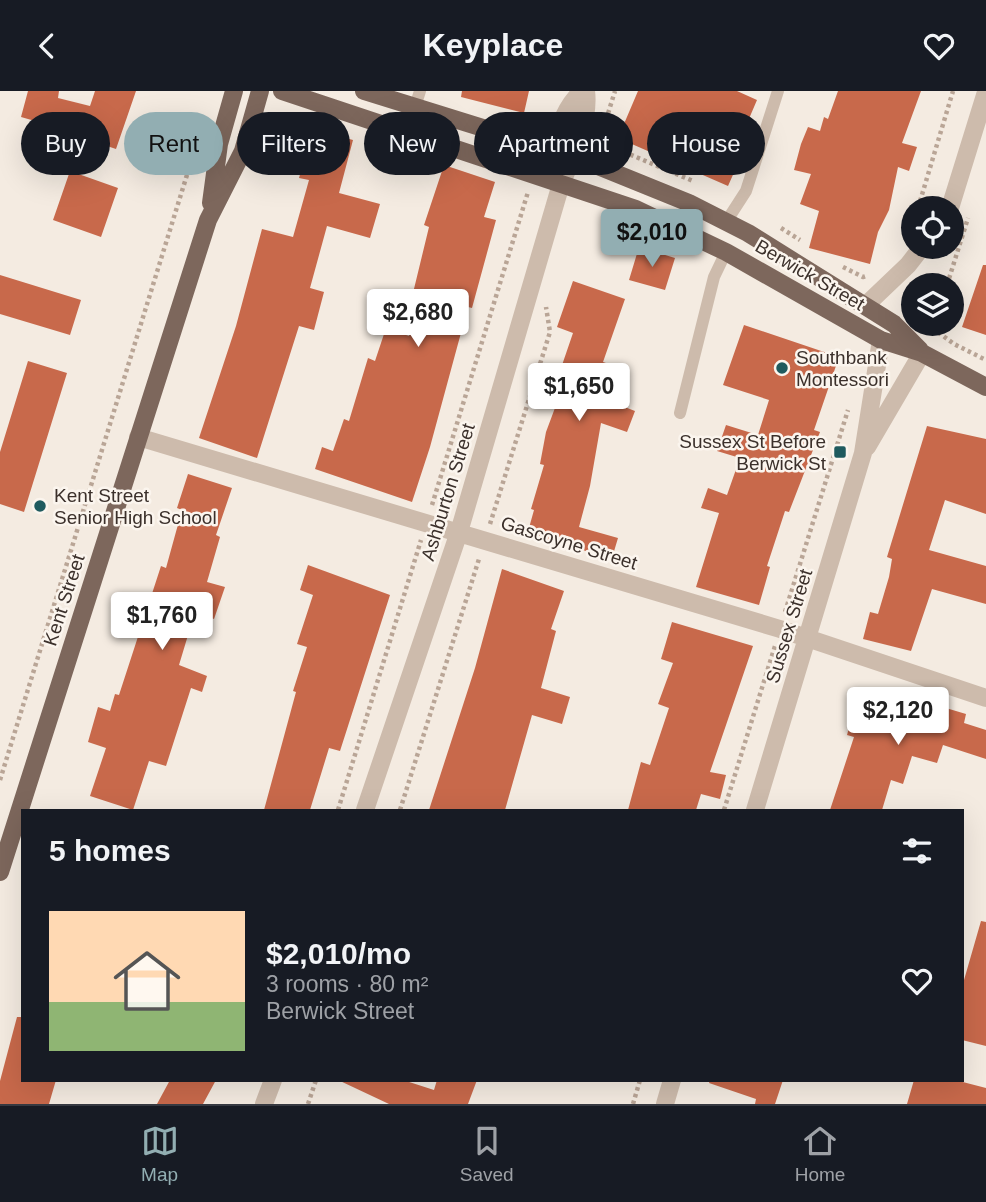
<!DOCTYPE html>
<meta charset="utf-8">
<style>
:root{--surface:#171b24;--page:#242831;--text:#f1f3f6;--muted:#9ea1a6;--line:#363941;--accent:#92aeb2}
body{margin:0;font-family:Arial,sans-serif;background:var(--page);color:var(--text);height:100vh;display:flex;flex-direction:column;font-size:26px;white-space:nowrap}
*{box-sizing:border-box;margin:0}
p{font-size:23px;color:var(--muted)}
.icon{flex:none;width:38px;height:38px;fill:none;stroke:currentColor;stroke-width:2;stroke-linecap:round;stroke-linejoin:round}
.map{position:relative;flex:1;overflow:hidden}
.panel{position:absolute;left:21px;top:718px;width:943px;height:273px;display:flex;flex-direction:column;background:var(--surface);border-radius:0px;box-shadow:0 7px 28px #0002}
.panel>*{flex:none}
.top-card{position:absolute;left:21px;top:21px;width:945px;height:63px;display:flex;gap:14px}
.fabs{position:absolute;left:901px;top:105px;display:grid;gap:14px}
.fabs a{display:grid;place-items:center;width:63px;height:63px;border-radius:50%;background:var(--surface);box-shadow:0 7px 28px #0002;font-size:35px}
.price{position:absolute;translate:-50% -60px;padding:0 16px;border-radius:7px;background:#fff;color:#222;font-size:23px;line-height:46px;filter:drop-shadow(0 2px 4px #0008)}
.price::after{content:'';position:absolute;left:50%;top:42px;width:21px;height:16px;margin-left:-10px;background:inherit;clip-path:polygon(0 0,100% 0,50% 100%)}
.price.current{background:var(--accent);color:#111}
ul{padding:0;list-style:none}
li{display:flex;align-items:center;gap:21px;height:175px;padding:0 28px}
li+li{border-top:2px solid var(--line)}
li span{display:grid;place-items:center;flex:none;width:196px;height:140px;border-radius:0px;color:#555}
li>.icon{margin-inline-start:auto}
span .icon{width:84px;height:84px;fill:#fffc;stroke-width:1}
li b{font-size:30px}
h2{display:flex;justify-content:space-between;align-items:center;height:84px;padding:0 28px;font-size:30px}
.chip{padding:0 24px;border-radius:32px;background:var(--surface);box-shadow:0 7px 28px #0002;font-size:24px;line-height:63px}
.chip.current{background:var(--accent);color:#111}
header{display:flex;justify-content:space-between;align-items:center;height:91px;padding:0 28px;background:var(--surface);font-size:32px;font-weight:700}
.menu{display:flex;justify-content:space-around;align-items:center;height:98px;border-top:2px solid var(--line);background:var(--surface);font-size:19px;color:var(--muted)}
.menu a{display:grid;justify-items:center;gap:4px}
.menu .current{color:var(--accent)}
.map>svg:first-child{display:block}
.building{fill:#c8694b}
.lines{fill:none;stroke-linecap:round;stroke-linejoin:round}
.path{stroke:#b9a596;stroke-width:4.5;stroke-dasharray:3.5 3.5;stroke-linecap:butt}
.service{stroke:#cdbbac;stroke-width:12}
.minor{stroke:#cdbbac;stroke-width:18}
.primary{stroke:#7d675c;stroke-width:18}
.poi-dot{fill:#1f5a5e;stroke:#fbf5ee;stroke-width:2.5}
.labels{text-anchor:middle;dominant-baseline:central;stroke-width:5;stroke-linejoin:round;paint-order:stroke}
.street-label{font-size:19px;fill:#3b302b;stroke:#fbf5ee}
.poi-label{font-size:19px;fill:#3b302b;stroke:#fbf5ee;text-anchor:start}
</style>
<header><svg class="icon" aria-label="back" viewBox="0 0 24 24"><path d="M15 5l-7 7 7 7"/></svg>Keyplace<svg class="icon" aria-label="heart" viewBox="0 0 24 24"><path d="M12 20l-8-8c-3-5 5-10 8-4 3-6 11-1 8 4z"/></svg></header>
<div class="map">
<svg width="986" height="1013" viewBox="0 0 986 1013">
<rect width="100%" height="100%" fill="#f4ebe1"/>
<!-- building -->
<path class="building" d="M 28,0 L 59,0 L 58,7 L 90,15 L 95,0 L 136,0 L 116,58 L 71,43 L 67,56 L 38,48 L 42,32 L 21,26 Z
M 462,0 L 529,0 L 524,22 L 461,6 Z
M 638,0 L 737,0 L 757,9 L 733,65 L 740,68 L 728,95 L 618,47 Z
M 838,0 L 921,0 L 902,52 L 917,56 L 909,80 L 898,76 L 889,119 L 878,141 L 870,173 L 809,157 L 819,120 L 800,113 L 811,83 L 794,79 L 801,53 L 808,36 L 820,40 L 824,26 L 828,28 Z
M 313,38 L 353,49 L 339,102 L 380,113 L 370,147 L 327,135 L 310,197 L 324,201 L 314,239 L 299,235 L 257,367 L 199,347 L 236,235 L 262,138 L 293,146 L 309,89 L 299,87 Z
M 444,74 L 495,91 L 484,126 L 496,129 L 472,217 L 468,216 L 430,356 L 412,411 L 315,378 L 322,356 L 333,360 L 344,328 L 349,330 L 368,267 L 375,270 L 386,237 L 409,245 L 421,204 L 413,202 L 429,136 L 424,134 Z
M 70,80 L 118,97 L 101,146 L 53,129 Z
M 639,156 L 675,167 L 665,199 L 629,189 Z
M 983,174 L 986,174 L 986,244 L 962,236 Z
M 0,184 L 81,209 L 70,244 L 0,223 Z
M 573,190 L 625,208 L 603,271 L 621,277 L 609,310 L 635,320 L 627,341 L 601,332 L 590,395 L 579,436 L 618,447 L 612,467 L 527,444 L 534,419 L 531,418 L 544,374 L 540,373 L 546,341 L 568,282 L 560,280 L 573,242 L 557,236 Z
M 744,234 L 839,266 L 814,339 L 820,341 L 789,421 L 785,420 L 767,475 L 770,476 L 759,514 L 696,496 L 719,422 L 701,417 L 708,397 L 727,404 L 740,367 L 717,360 L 726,334 L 758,344 L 769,309 L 723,294 Z
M 28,270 L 67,282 L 24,421 L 0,413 L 0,361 Z
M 927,335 L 986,348 L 986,423 L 945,409 L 929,459 L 986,475 L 986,513 L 932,498 L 911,560 L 863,548 L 870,521 L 878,523 L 889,486 L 892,468 L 887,466 Z
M 188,383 L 232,397 L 216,444 L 220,446 L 207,491 L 225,496 L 214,528 L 195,521 L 179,574 L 207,585 L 202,601 L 191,597 L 166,675 L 149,670 L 133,719 L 90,705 L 106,657 L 88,651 L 98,616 L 110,620 L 115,603 L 119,604 L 161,475 L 166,477 L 182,419 L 177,417 Z
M 308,474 L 390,504 L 340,660 L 329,657 L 310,719 L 264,719 L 296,601 L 293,600 L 307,556 L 297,553 L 313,504 L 300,499 Z
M 502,478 L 564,500 L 551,538 L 556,540 L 541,597 L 570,606 L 562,633 L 532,624 L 505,719 L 429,719 L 475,577 Z
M 672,531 L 753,555 L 710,681 L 726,684 L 720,708 L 701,703 L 696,719 L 628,719 L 641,671 L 650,674 L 669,617 L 658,613 L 673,572 L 661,568 Z
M 858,604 L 905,618 L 909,606 L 966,623 L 964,632 L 986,639 L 986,668 L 943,654 L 937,672 L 912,665 L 903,693 L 891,689 L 882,719 L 830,719 L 854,646 L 847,644 Z
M 981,830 L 986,831 L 986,955 L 962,949 L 962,896 Z
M 17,926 L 23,926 L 23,989 L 56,989 L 49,1013 L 0,1013 L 0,990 Z
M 170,989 L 216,989 L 203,1013 L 157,1013 Z
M 338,989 L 403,989 L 434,999 L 437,989 L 477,989 L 468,1013 L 389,1013 Z
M 710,989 L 783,989 L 775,1013 L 755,1013 L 756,1008 L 709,992 Z
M 914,989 L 955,989 L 986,997 L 986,1013 L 907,1013 Z"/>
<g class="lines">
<!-- path -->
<path class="path" d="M 511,23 L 543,32
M 606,29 L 615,0
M 598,50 L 693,90
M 918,117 L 953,0
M 781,137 L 800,149
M 843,176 L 863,186 L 866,185
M 947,194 L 968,127
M 927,233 L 954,253 L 986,269
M 432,414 L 528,101
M 490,433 L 550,241 L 546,216
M 785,521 L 848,319
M 0,689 L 199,45
M 338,719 L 421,449
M 400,719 L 479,468
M 724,719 L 775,555
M 308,1013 L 316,989
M 633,1013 L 640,989"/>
<!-- service -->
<path class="service" d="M 415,16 L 420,0
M 726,131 L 746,100 L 778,0
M 680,322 L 714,186 L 726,161"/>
<!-- minor -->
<path class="minor" d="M 557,72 C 552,47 564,17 582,0
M 950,117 L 986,1
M 865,215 L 908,174 L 922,156
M 138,346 L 780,538 L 986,607
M 867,356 L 922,262
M 365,719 L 459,441 L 561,93 C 573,66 590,29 586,0
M 755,719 L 863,362 L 881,249
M 264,1013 L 273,989
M 665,1013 L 672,989"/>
<!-- primary -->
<path class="primary" d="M 282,0 L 636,118 L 726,161 L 881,249 L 922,262 L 986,296
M 364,0 L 573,65 L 689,112 L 748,142 L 894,233 L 920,259
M 211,112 L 219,53 L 234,0
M 0,781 L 208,129 L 243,60 L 260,0"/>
</g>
<!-- markers -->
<g class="poi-dot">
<circle cx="782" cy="277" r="7"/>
<rect x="833" y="354" width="14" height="14" rx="3.5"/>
<circle cx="40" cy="415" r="7"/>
</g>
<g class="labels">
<!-- street labels -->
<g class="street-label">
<text transform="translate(810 184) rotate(30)">Berwick Street</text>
<text transform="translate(448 401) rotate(-73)">Ashburton Street</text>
<text transform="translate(569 452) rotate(17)">Gascoyne Street</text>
<text transform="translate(64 509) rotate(-72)">Kent Street</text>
<text transform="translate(789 535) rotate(-73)">Sussex Street</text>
</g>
<!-- poi labels -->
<g class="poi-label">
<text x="796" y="266">Southbank<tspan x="796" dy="22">Montessori</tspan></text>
<text x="826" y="350" text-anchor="end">Sussex St Before<tspan x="826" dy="22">Berwick St</tspan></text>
<text x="54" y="404">Kent Street<tspan x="54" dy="22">Senior High School</tspan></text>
</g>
</g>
</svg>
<div class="fabs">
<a><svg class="icon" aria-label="locate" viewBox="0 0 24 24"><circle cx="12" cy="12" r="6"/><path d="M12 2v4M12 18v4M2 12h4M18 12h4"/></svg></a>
<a><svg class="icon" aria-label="layers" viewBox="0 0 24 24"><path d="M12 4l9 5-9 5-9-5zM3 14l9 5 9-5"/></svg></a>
</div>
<b class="price current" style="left:652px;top:178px">$2,010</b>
<b class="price" style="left:418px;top:258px">$2,680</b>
<b class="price" style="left:579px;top:332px">$1,650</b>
<b class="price" style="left:162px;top:561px">$1,760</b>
<b class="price" style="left:898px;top:656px">$2,120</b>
<div class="top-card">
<a class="chip">Buy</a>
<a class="chip current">Rent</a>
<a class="chip">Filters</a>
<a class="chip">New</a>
<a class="chip">Apartment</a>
<a class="chip">House</a>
</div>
<section class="panel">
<h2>5 homes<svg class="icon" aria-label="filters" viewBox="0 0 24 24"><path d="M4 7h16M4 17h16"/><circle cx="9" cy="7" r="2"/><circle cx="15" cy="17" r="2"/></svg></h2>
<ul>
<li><span style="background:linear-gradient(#ffd9b3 65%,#8fb573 0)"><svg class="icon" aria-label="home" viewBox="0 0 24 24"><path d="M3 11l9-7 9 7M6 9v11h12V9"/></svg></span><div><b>$2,010/mo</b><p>3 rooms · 80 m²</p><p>Berwick Street</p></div><svg class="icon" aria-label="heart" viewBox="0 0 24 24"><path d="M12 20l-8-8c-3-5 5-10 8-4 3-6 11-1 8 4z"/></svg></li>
</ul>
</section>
</div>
<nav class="menu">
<a class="current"><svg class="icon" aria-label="map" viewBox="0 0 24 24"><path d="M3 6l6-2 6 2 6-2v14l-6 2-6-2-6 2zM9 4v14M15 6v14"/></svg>Map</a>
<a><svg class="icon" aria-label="saved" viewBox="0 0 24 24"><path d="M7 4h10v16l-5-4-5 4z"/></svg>Saved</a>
<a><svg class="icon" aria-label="home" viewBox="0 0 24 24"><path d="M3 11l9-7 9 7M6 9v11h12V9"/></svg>Home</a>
</nav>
